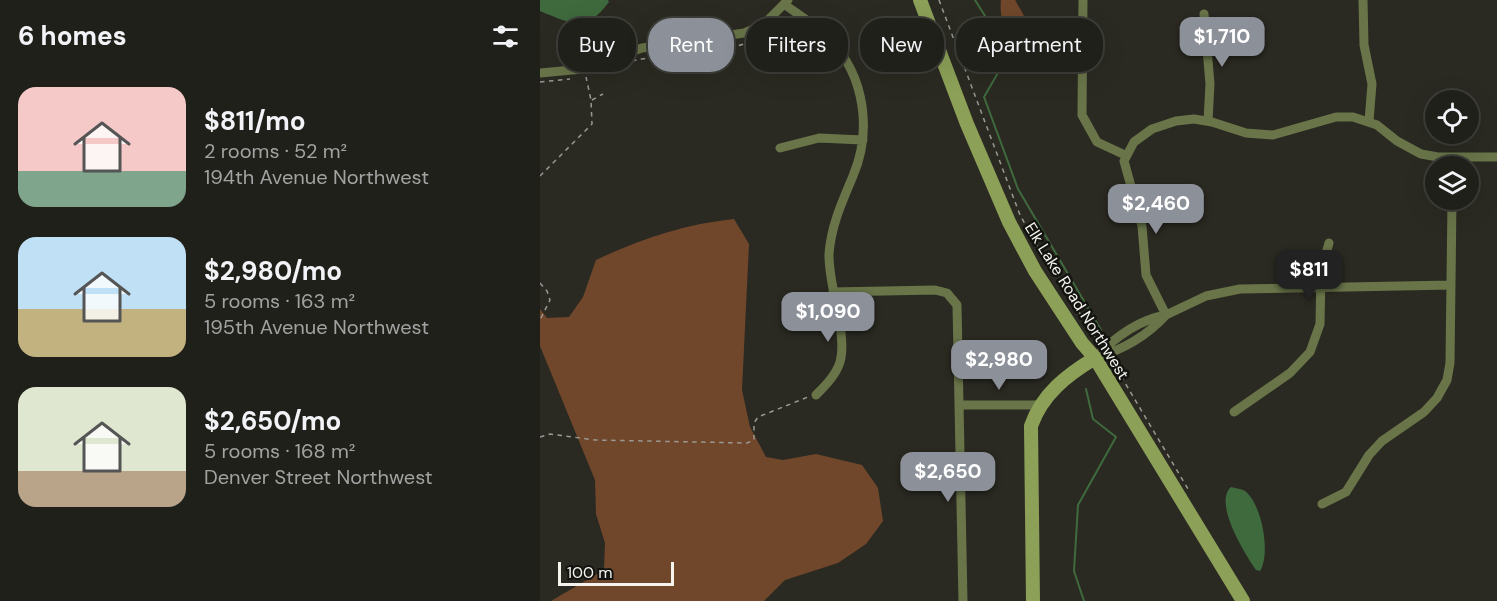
<!DOCTYPE html>
<meta charset="utf-8">
<style>
:root{--surface:#20201a;--page:#2d2d27;--text:#f1f3f6;--muted:#a2a3a2;--line:#3d3e39;--accent:#8c9099}
body{margin:0;font-family:"DM Sans",sans-serif;background:var(--page);color:var(--text);height:100vh;display:flex;flex-direction:column;font-size:22px;white-space:nowrap}
*{box-sizing:border-box;margin:0}
p{font-size:20px;color:var(--muted)}
.icon{flex:none;width:33px;height:33px;fill:none;stroke:currentColor;stroke-width:2;stroke-linecap:round;stroke-linejoin:round}
.map{position:relative;flex:1;overflow:hidden}
.details{display:flex;flex-direction:column;background:var(--surface);width:540px}
.details>*{flex:none}
.guide{position:absolute;left:18px;top:18px;width:570px;height:54px;display:flex;gap:12px}
.tools{position:absolute;left:885px;top:90px;display:grid;gap:12px}
.tools a{display:grid;place-items:center;width:54px;height:54px;border-radius:50%;background:var(--surface);box-shadow:0 6px 24px #0002,0 0 0 2px var(--line);font-size:30px}
.scale{position:absolute;left:18px;bottom:15px;width:116px;box-sizing:border-box;padding-left:6px;border:3px solid #f4f3ee;border-top:0;font-size:16px;line-height:21px;white-space:nowrap;color:#f4f3ee;-webkit-text-stroke:4px #13130f;paint-order:stroke}
.price{position:absolute;translate:-50% -51px;padding:0 14px;border-radius:12px;background:var(--accent);color:#fff;font-size:20px;line-height:39px;filter:drop-shadow(0 2px 3px #0008)}
.price::after{content:'';position:absolute;left:50%;top:36px;width:18px;height:14px;margin-left:-9px;background:inherit;clip-path:polygon(0 0,100% 0,50% 100%)}
.price.selected{background:#222;color:#fff}
ul{padding:0;list-style:none}
li{display:flex;align-items:center;gap:18px;height:150px;padding:0 18px}
li span{display:grid;place-items:center;flex:none;width:168px;height:120px;border-radius:18px;color:#555}
li>.icon{margin-inline-start:auto}
span .icon{width:72px;height:72px;fill:#fffc;stroke-width:1}
li b{font-size:26px}
h2{display:flex;justify-content:space-between;align-items:center;height:72px;padding:0 18px;font-size:26px}
.pill{padding:0 21px;border-radius:24px;background:var(--surface);box-shadow:0 6px 24px #0002,0 0 0 2px var(--line);font-size:21px;line-height:54px}
.pill.selected{background:var(--accent);color:#fff}
main{display:flex;flex:1;min-height:0}
.map>svg:first-child{display:block}
.green{fill:#70472b}
.water{fill:#3e6a3d}
.lines{fill:none;stroke-linecap:round;stroke-linejoin:round}
.stream{stroke:#3e6a3d;stroke-width:2}
.path{stroke:#999892;stroke-width:1.5;stroke-dasharray:4.5 4.5;stroke-linecap:butt}
.street{stroke:#697549;stroke-width:9}
.secondary{stroke:#8ca058;stroke-width:14}
.labels{text-anchor:middle;dominant-baseline:central;stroke-width:5;stroke-linejoin:round;paint-order:stroke}
.street-label{font-size:16px;fill:#f4f3ee;stroke:#13130f}
</style>
<main>
<section class="details">
<h2>6 homes<svg class="icon" aria-label="filters" viewBox="0 0 24 24"><path d="M4 7h16M4 17h16"/><circle cx="9" cy="7" r="2"/><circle cx="15" cy="17" r="2"/></svg></h2>
<ul>
<li><span style="background:linear-gradient(#f6c9c9 70%,#7fa58c 0)"><svg class="icon" aria-label="home" viewBox="0 0 24 24"><path d="M3 11l9-7 9 7M6 9v11h12V9"/></svg></span><div><b>$811/mo</b><p>2 rooms · 52 m²</p><p>194th Avenue Northwest</p></div></li>
<li><span style="background:linear-gradient(#bfe0f5 60%,#c2b280 0)"><svg class="icon" aria-label="home" viewBox="0 0 24 24"><path d="M3 11l9-7 9 7M6 9v11h12V9"/></svg></span><div><b>$2,980/mo</b><p>5 rooms · 163 m²</p><p>195th Avenue Northwest</p></div></li>
<li><span style="background:linear-gradient(#dfe7d0 70%,#b9a48a 0)"><svg class="icon" aria-label="home" viewBox="0 0 24 24"><path d="M3 11l9-7 9 7M6 9v11h12V9"/></svg></span><div><b>$2,650/mo</b><p>5 rooms · 168 m²</p><p>Denver Street Northwest</p></div></li>
</ul>
</section>
<div class="map">
<svg width="957" height="601" viewBox="0 0 957 601">
<rect width="100%" height="100%" fill="#2b2a22"/>
<!-- green -->
<path class="green" d="M 461,0 L 475,0 C 484,16 496,32 486,49 C 465,47 459,16 461,0 Z
M 194,219 L 209,244 L 202,390 L 210,427 L 226,457 L 243,460 L 276,454 L 322,465 L 338,488 L 343,521 L 326,544 L 298,563 L 245,580 L 224,601 L 11,601 L 64,570 L 65,543 L 56,514 L 55,480 L 0,346 L 0,309 L 7,318 L 29,317 L 43,297 L 56,260 C 100,239 145,224 194,219 Z"/>
<!-- water -->
<path class="water" d="M 0,0 L 68,0 L 69,2 C 46,33 32,24 0,11 Z
M 691,487 C 695,488 702,489 705,491 C 722,504 731,554 720,571 L 716,570 C 705,554 673,503 691,487 Z"/>
<g class="lines">
<!-- stream -->
<path class="stream" d="M 435,0 L 469,54 L 444,97 L 478,189 L 561,330
M 544,601 L 534,571 L 538,505 L 576,437 L 553,419 L 546,389"/>
<!-- path -->
<path class="path" d="M 399,0 L 480,215 L 503,256 L 559,343
M 92,61 C 145,49 208,59 249,18
M 0,82 L 30,79
M 52,100 L 63,94
M 0,176 L 52,124 L 51,100 L 46,77
M 0,283 L 7,291 L 10,300 L 0,320
M 572,361 L 648,489
M 0,437 L 10,434 L 55,440 L 207,443 L 214,440 L 214,423 L 218,417 L 268,397"/>
<!-- street -->
<path class="street" d="M 543,0 L 542,115 L 557,142 L 585,155
M 823,0 L 824,45 L 832,84 L 829,121
M 244,4 C 260,16 278,26 291,41 C 325,77 332,131 313,176 C 302,202 291,226 289,254 C 288,285 308,335 300,362 C 296,375 285,386 276,395
M 664,14 L 670,84 L 668,121
M 0,73 L 43,69 L 102,48 L 204,33 L 224,24 L 248,0
M 240,148 L 279,138 L 323,140
M 911,285 L 700,289 L 666,296 L 626,315 L 606,275 L 602,226 L 584,161 L 594,142 L 612,129 L 636,121 L 654,119 L 672,122 L 706,133 L 733,135 L 796,117 L 813,117 L 837,125 L 857,141 L 881,154 L 898,157 L 957,157
M 293,292 L 395,290 L 407,293 L 417,305 L 423,601
M 626,315 C 607,336 582,350 555,358 C 574,338 598,320 626,315 Z
M 419,405 L 500,405
M 694,412 L 750,373 L 770,352 L 780,324 L 781,271 L 789,243
M 782,504 L 806,492 L 829,455 L 842,441 L 884,412 L 897,398 L 907,380 L 910,363 L 912,200"/>
<!-- secondary -->
<path class="secondary" d="M 380,0 L 427,124 L 469,222 L 495,271 L 542,343 L 555,358 L 703,601
M 493,601 L 491,426 C 502,394 527,375 555,358"/>
</g>
<g class="labels">
<!-- street labels -->
<g class="street-label">
<text transform="translate(537 301) rotate(58)">Elk Lake Road Northwest</text>
</g>
</g>
</svg>
<div class="tools">
<a><svg class="icon" aria-label="locate" viewBox="0 0 24 24"><circle cx="12" cy="12" r="6"/><path d="M12 2v4M12 18v4M2 12h4M18 12h4"/></svg></a>
<a><svg class="icon" aria-label="layers" viewBox="0 0 24 24"><path d="M12 4l9 5-9 5-9-5zM3 14l9 5 9-5"/></svg></a>
</div>
<div class="scale">100 m</div>
<b class="price" style="left:682px;top:68px">$1,710</b>
<b class="price" style="left:616px;top:235px">$2,460</b>
<b class="price selected" style="left:769px;top:301px">$811</b>
<b class="price" style="left:288px;top:343px">$1,090</b>
<b class="price" style="left:459px;top:391px">$2,980</b>
<b class="price" style="left:408px;top:503px">$2,650</b>
<div class="guide">
<a class="pill">Buy</a>
<a class="pill selected">Rent</a>
<a class="pill">Filters</a>
<a class="pill">New</a>
<a class="pill">Apartment</a>
</div>
</div>
</main>
